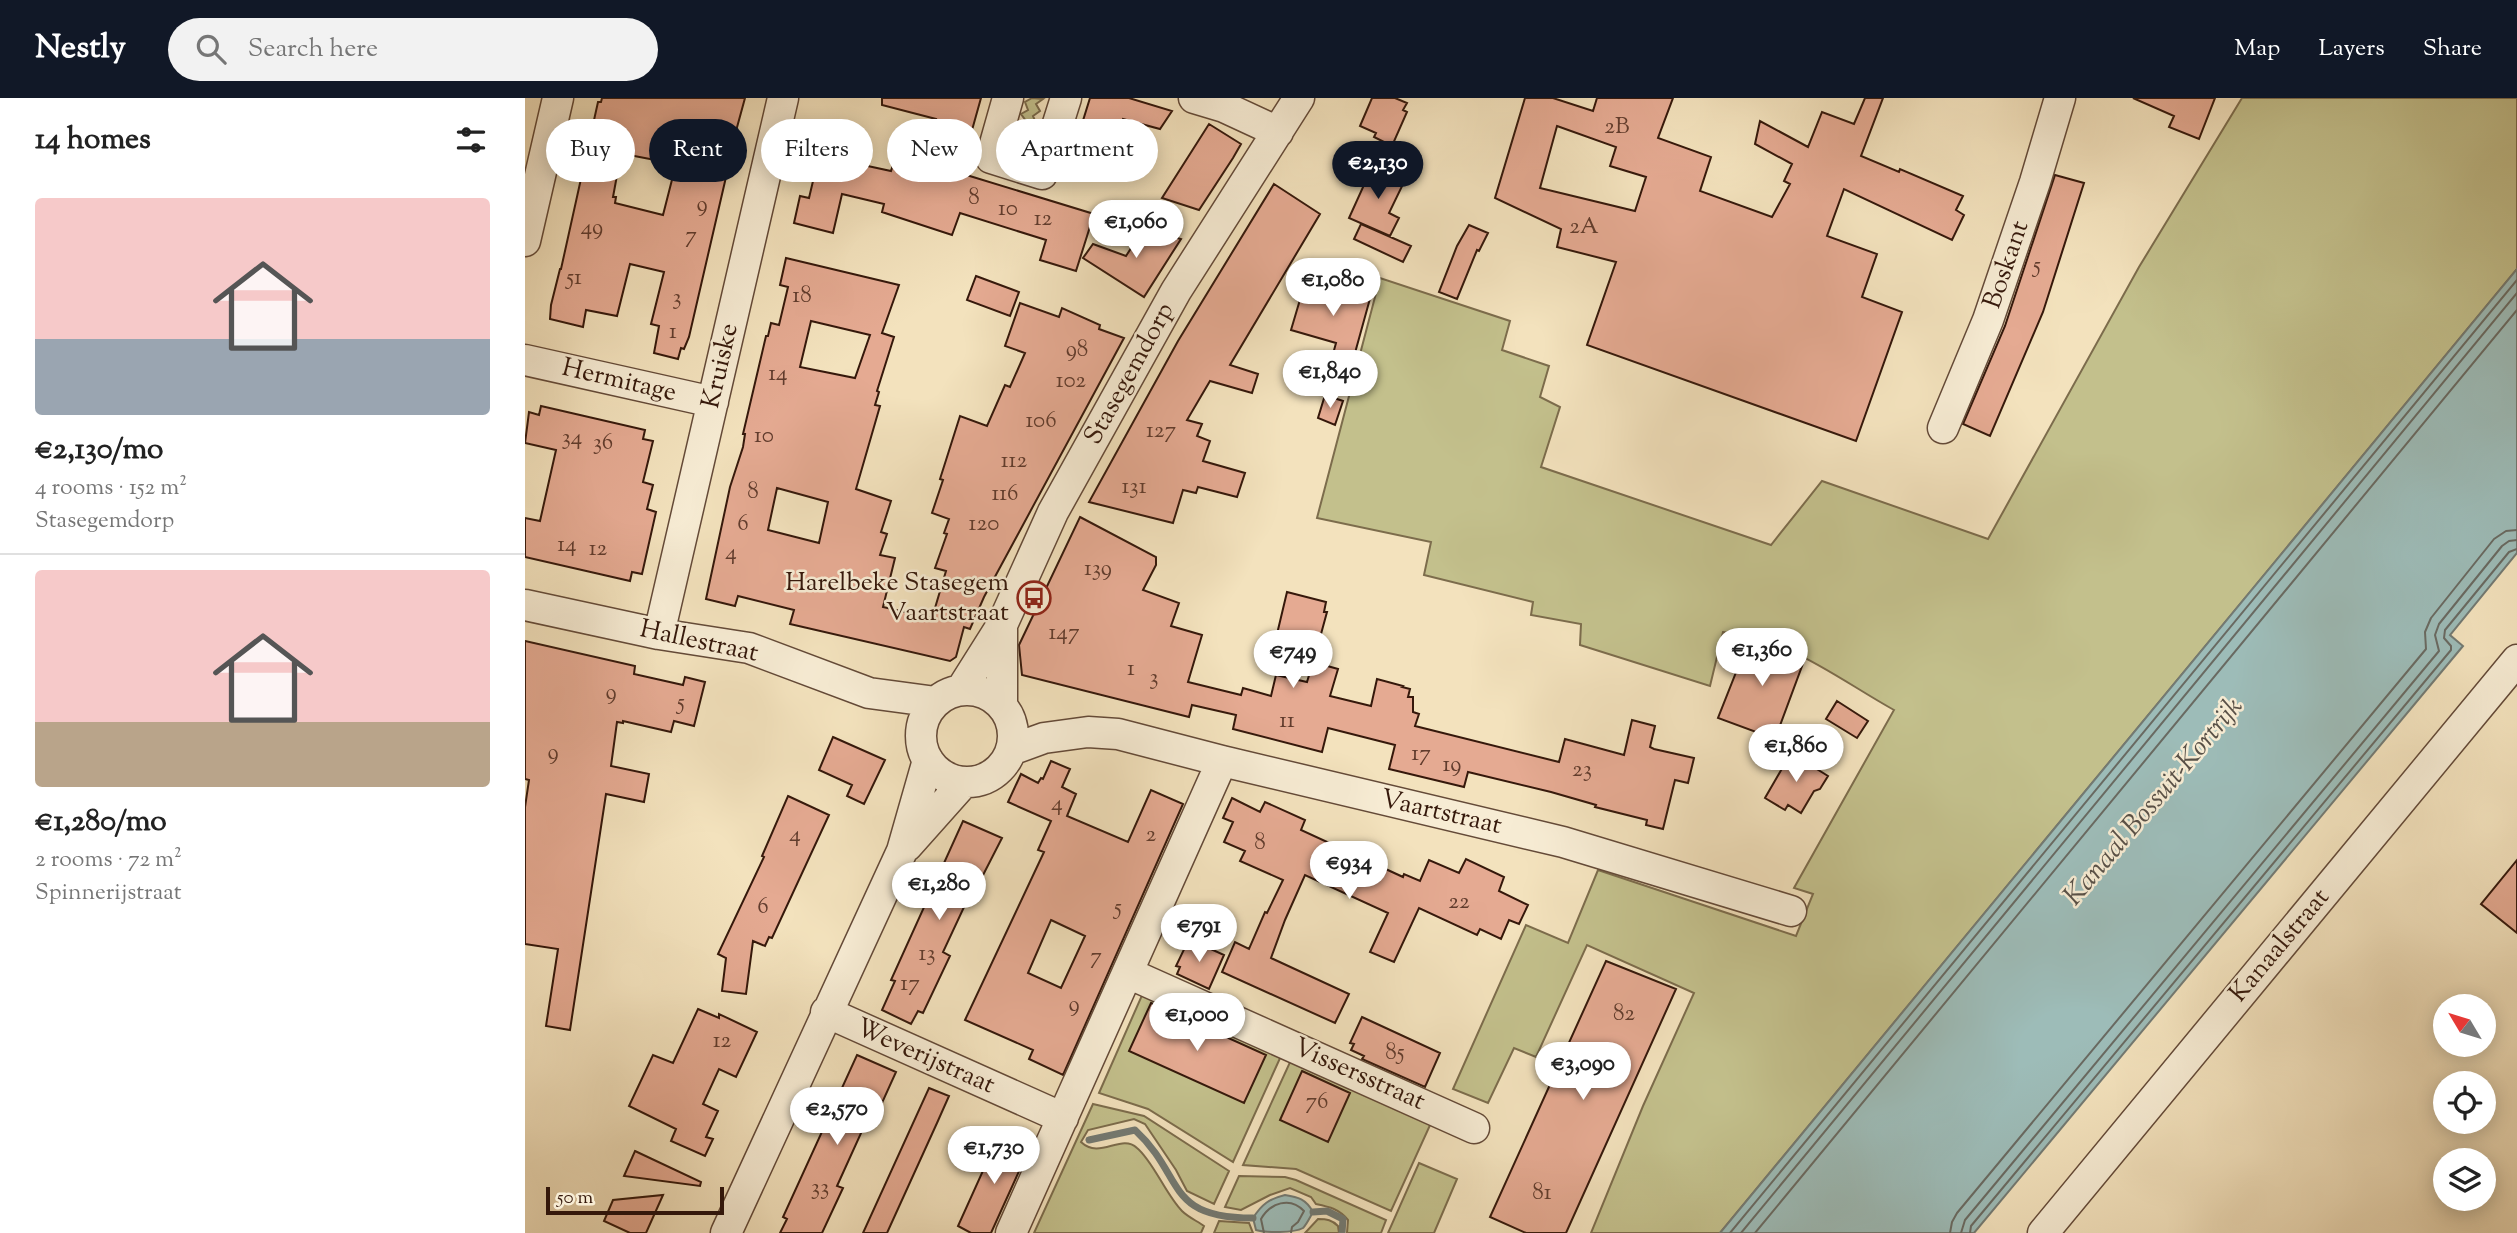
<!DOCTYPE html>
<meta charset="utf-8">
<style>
:root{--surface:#fff;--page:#f2f2f2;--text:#222;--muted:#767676;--line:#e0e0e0;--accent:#111827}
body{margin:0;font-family:"Sorts Mill Goudy",serif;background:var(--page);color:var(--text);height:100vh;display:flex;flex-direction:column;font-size:26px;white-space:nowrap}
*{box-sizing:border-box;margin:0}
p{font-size:23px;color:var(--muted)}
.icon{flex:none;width:38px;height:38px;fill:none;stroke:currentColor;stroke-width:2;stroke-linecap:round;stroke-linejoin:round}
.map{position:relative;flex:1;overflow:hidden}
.sheet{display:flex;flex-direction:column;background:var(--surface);width:525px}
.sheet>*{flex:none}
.banner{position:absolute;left:21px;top:21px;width:665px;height:63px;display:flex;gap:14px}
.needle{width:46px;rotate:308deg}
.buttons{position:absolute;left:1908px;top:896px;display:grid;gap:14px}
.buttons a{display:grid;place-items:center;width:63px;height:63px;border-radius:50%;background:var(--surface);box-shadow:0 4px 18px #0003;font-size:35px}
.scale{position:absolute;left:21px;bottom:18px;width:178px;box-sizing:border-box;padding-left:7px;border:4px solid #35180b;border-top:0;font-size:19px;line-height:24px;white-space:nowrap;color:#35180b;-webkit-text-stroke:5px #f7ecd4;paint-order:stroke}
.price{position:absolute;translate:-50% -60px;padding:0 16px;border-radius:24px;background:#fff;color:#222;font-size:23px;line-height:46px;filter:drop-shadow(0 2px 4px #0008)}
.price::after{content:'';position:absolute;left:50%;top:42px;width:21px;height:16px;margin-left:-10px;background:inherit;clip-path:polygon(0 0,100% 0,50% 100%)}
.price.active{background:var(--accent);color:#fff}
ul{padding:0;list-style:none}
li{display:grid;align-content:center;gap:14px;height:371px;padding:0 35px}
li+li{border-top:2px solid var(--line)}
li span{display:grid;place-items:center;height:217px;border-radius:7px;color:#555}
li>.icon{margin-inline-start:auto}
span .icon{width:126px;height:126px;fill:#fffc;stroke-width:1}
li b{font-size:30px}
h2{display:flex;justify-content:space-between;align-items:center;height:84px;padding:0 35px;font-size:30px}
.pill{padding:0 24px;border-radius:32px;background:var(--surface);box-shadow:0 4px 18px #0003;font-size:24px;line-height:63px}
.pill.active{background:var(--accent);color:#fff}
header{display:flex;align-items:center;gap:42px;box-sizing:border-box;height:98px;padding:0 35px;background:var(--accent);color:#fff}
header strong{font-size:33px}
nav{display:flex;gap:38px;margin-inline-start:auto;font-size:24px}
.search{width:490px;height:63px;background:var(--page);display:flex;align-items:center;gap:18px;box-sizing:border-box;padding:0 24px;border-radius:38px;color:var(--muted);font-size:26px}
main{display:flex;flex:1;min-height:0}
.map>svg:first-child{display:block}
.green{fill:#c3c08c;stroke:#7c6c4c;stroke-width:2}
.water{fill:#9dbcb8;stroke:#737a73;stroke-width:2}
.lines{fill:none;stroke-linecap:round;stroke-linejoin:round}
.shore{stroke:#696a62;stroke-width:2}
.stream{stroke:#737a73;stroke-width:7}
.building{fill:#e5aa92;stroke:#35180b;stroke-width:2;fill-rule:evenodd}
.minor-casing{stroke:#644a38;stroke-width:33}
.minor{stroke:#f7ecd4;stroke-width:30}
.labels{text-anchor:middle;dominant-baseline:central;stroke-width:5;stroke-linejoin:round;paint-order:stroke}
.number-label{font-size:23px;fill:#613c2d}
.street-label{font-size:26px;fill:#35180b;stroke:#f7ecd4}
.poi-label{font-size:26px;fill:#35180b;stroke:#f7ecd4;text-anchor:end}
.water-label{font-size:28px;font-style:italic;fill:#595148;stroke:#f7ecd4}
</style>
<header>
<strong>Nestly</strong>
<div class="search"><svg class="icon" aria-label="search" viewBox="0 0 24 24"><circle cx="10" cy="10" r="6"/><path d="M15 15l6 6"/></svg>Search here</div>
<nav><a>Map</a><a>Layers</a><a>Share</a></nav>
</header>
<main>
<section class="sheet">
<h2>14 homes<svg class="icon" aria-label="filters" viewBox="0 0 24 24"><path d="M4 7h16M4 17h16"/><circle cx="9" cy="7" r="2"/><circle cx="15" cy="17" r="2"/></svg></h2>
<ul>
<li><span style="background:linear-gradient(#f6c9c9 65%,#9aa5b1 0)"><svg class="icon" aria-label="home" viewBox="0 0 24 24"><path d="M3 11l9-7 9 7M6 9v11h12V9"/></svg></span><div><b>€2,130/mo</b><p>4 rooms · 152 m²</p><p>Stasegemdorp</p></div></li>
<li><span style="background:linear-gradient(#f6c9c9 70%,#b9a48a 0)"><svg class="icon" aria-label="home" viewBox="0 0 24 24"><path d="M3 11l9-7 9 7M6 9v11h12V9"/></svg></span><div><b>€1,280/mo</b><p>2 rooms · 72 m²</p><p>Spinnerijstraat</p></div></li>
</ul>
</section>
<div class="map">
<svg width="1992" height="1135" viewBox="0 0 1992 1135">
<rect width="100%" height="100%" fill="#f3e2bd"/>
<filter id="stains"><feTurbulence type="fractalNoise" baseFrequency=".00286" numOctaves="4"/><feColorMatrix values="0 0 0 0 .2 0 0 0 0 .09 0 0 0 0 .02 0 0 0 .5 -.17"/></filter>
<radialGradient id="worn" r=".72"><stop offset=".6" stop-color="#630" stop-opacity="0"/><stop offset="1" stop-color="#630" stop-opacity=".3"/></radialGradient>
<!-- green -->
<path class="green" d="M 507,0 L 518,1 L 511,6 L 515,13 L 508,18 L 511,25 L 503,30 L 516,51 L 512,60 L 494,67 L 485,53 L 493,48 L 489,40 L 497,36 L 493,29 L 501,23 L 496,16 L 503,12 L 500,4 Z
M 1717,0 L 1992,0 L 1992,171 L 1195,1135 L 1066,1135 L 1118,1008 L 1169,895 L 1062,847 L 1011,959 L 989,950 L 963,1005 L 928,991 L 1001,827 L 1043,845 L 1073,772 L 1271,838 L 1288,796 L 1269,790 L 1369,612 C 1310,579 1267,542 1198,534 L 1185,588 L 1055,547 L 1056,526 L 1006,517 L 1008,504 L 899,477 L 906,444 L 792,420 L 855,180 L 985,223 L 977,252 L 1024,268 L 1015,299 L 1035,309 L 1016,369 L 1246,447 L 1297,383 L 1463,441 L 1614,169 Z
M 618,895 L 756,958 L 708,1064 L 623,1011 L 574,995 Z
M 766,962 L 906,1025 L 866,1113 L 771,1071 L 718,1067 Z
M 568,1006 L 619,1018 L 704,1073 L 689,1106 L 662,1093 L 651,1072 L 620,1026 L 609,1021 L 563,1032 L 556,1044 C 575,1062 596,1035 612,1050 C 628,1063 641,1097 657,1113 C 663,1119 672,1123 679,1128 L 676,1135 L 509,1135 Z
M 894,1065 L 932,1081 L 909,1135 L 863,1135 Z
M 714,1078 L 760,1079 L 771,1082 L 861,1122 L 856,1135 L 822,1135 L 823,1122 C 814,1111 805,1109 791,1106 L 786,1099 L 765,1090 L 745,1097 L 716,1112 L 700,1109 Z
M 793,1121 C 802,1121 807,1122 813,1128 L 814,1135 L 780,1135 Z
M 694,1123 L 724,1125 L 728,1135 L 689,1135 Z"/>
<!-- water -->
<path class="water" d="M 1992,171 L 1992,455 L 1925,537 L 1938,548 L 1449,1135 L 1195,1135 Z
M 760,1097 C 773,1099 781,1101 788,1114 C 785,1119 782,1126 778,1130 C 769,1135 741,1135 731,1132 L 728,1120 C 737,1106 744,1101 760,1097 Z"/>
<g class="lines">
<!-- shore -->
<path class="shore" d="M 739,1135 L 736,1121 C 745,1105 765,1098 779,1113 L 773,1124 L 767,1129 L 766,1135
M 1205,1135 L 1992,182
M 1216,1135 L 1992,195
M 1230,1135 L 1992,212
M 1425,1135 L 1427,1124 L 1432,1115 L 1901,551 L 1900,534 L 1906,520 L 1969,441 L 1981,433 L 1992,432
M 1436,1135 L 1440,1122 L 1914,553 L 1910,537 L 1914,526 L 1977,448 L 1984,443 L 1992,442
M 1445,1135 L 1446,1128 L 1926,552 L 1926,548 L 1919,540 L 1920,532 L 1984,454 L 1992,451"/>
<!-- stream -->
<path class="stream" d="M 564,1042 L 610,1032 C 660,1078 639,1120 728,1120
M 788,1114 L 802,1113 L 818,1121 L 817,1135"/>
</g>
<!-- building -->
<path class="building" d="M 77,0 L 220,0 L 202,66 L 201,79 L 164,239 L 159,251 L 156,250 L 153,261 L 129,255 L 134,228 L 126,226 L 139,174 L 105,166 L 92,218 L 61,212 L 58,229 L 25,221 L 26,207 L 35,171 L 36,171 L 73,4 L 76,4 ZM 99,56 L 151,66 L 138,117 L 90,105 L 91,99 L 88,99 L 95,61 L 97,62 Z
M 357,0 L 456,0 L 435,75 L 569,116 L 551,173 L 515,162 L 521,142 L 435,115 L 427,137 L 357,114 L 359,106 L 317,96 L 308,135 L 269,125 L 275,98 L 284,100 L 293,62 L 297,44 L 289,42 L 293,24 L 331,35 L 324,64 L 366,73 L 374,48 L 400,56 L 411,21 L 357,7 Z
M 565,0 L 604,0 L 647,13 L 635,31 L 598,21 L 579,82 L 546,72 L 547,58 Z
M 847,0 L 870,0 L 882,5 L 878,12 L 882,14 L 867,48 L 849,39 L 851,35 L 835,28 Z
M 1000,0 L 1028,0 L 1068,13 L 1072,0 L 1148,0 L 1133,40 L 1186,59 L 1175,93 L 1247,119 L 1265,86 L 1259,83 L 1267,66 L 1230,46 L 1235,23 L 1283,49 L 1297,14 L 1329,26 L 1340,0 L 1358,0 L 1336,58 L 1374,74 L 1375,71 L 1438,98 L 1431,112 L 1439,117 L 1427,142 L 1319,91 L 1302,138 L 1352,156 L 1337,199 L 1377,214 L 1331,343 L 1062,247 L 1091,164 L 1032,149 L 1036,131 L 970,100 ZM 1032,28 L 1091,49 L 1085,68 L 1121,79 L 1110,113 L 1015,90 Z
M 1608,0 L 1690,0 L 1674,41 L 1644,29 L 1649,18 Z
M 684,26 L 716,46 L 708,60 L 674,112 L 637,100 Z
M 848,67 L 880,82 L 864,115 L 874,120 L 865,138 L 824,120 Z
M 1530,77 L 1559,85 L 1518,214 L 1465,338 L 1438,326 L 1480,228 Z
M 749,86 L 795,116 L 705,267 L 733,276 L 727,295 L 685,283 L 662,322 L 677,326 L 672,338 L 685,343 L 678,363 L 720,375 L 712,399 L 673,389 L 671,395 L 658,392 L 648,425 L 564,404 L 653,243 Z
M 836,126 L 886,148 L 878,164 L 829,141 Z
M 944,127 L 963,135 L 954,153 L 952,152 L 932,201 L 914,194 L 932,148 Z
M 619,130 L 656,141 L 619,199 L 558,160 L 568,146 L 601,158 Z
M 261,160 L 374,187 L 357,235 L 369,239 L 352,293 L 354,294 L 350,307 L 355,308 L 331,391 L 366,403 L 356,434 L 362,436 L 355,457 L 370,460 L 358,509 L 407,520 L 421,473 L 410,470 L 422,436 L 419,435 L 424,421 L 407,415 L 418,382 L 415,381 L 435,318 L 462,328 L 480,287 L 485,289 L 500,255 L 480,248 L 495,205 L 534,219 L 537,210 L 575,227 L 574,231 L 599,240 L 459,499 L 445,531 L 439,529 L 431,559 L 425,563 L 265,526 L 269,512 L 213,498 L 210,508 L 181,501 L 205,389 L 218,349 L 220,336 L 218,336 L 241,238 L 243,238 L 246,225 L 254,227 L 263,189 L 255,187 ZM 286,223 L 345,237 L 330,280 L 275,269 ZM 252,390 L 303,404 L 294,445 L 243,432 Z
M 451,178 L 494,194 L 485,218 L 442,202 Z
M 782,178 L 846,197 L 825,273 L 805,267 L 811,245 L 766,232 Z
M 800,297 L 818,303 L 810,327 L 793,320 Z
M 16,308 L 120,332 L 118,341 L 128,343 L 118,384 L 128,387 L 122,411 L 131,414 L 117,476 L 107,474 L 105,483 L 0,459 L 0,420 L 15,423 L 31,352 L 0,345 L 4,314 L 14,317 Z
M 555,419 L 631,459 L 631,467 L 618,492 L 654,505 L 646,528 L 677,537 L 663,584 L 716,597 L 718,590 L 746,598 L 751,577 L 782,584 L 788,564 L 813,571 L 805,598 L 846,608 L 852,581 L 878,588 L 877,589 L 885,591 L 883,599 L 888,599 L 888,614 L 894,616 L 890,628 L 1034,664 L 1040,641 L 1099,657 L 1107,622 L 1130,628 L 1125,649 L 1129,651 L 1169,660 L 1163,685 L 1150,682 L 1138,731 L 1121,727 L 1122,722 L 1070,709 L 1071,707 L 1026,694 L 943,674 L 939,689 L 864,671 L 870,647 L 803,630 L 797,654 L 708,631 L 711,617 L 667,607 L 664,619 L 497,577 L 494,547 Z
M 762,494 L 801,504 L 799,514 L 802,514 L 793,547 L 752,536 Z
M 1225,539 L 1280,560 L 1250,641 L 1193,620 Z
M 0,543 L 110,568 L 109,576 L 158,587 L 160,579 L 180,584 L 169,628 L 149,623 L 146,634 L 98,623 L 98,625 L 92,624 L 86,668 L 124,676 L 119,704 L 81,696 L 45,932 L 21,928 L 33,851 L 0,846 L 0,709 L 4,682 L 0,681 Z
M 1312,603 L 1343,623 L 1332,640 L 1301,621 Z
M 308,639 L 360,662 L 339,706 L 322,698 L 327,687 L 294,672 Z
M 1266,655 L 1303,678 L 1295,691 L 1289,693 L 1276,715 L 1263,707 L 1260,712 L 1240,700 Z
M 526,663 L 545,671 L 537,689 L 551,696 L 542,718 L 603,744 L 626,692 L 658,706 L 538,977 L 504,961 L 508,952 L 440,922 L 519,754 L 513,752 L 526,723 L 483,704 L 496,676 L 513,685 L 516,680 L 518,681 ZM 526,822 L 560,838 L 536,890 L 503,875 Z
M 263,698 L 304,717 L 247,840 L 244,839 L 240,848 L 228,843 L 221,896 L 197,893 L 201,860 L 193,856 L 239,759 L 237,758 Z
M 707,700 L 735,714 L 740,704 L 780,722 L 776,732 L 878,779 L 879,776 L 895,783 L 904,762 L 934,775 L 941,761 L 979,779 L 974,793 L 1003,807 L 994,826 L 984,822 L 976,841 L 955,831 L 952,837 L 894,810 L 869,864 L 845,854 L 863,815 L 780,777 L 760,822 L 746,860 L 824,896 L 810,925 L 697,874 L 710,844 L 724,851 L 740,814 L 742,815 L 758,782 L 715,763 L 720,753 L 699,744 L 708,724 L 698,720 Z
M 438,723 L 477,740 L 456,781 L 453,779 L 418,854 L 425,858 L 398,915 L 393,913 L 386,926 L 357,912 L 370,883 L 366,882 Z
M 1992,762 L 1992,835 L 1956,806 Z
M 664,841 L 699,857 L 684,891 L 652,876 L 655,869 L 651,868 Z
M 1081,863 L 1151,891 L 1041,1135 L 1001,1135 L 965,1119 Z
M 626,905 L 741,957 L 719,1005 L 604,953 Z
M 173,911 L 194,920 L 194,916 L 232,934 L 211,979 L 194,971 L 178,1006 L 193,1013 L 181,1039 L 188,1041 L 180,1058 L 146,1043 L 151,1031 L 104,1008 L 128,957 L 148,965 Z
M 837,919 L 915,955 L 900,989 L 837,961 L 839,958 L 826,952 L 829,946 L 825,945 Z
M 332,957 L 371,974 L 352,1016 L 346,1013 L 312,1088 L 318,1090 L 297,1135 L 255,1135 L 262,1121 L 258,1119 Z
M 777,973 L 825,995 L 803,1044 L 755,1022 Z
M 404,990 L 424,998 L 412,1025 L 362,1135 L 338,1135 Z
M 475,1035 L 505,1049 L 466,1135 L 446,1135 L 433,1128 Z
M 110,1053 L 176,1084 L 175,1088 L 99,1078 Z
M 138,1097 L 121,1135 L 105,1135 L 79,1123 L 88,1102 Z"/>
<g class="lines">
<defs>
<path id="minor" d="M 483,0 L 466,60 L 517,76 L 541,0
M 669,0 L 699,9 L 753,34
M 0,143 L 33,0
M 0,262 L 188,304
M 1418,330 L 1463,222 L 1510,84 L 1535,0
M 0,507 L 134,536 L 224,550 L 344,595 L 411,604
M 134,536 L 258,0
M 436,592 L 477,527 L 528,414 L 651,193 L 774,0
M396 638a46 46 0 1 1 92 0a46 46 0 1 1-92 0Z
M 477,607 L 477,528
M 486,652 L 519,640 L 563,634 L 593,636 L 697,663 L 1038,744 L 1266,813
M 382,748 L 439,684
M 603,875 L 949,1030
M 301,914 L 538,1020
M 201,1135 L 377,753 L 403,662
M 486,1135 L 697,663
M 1518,1135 L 1992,562"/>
</defs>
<!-- minor casing -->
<use href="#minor" class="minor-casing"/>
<!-- minor -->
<use href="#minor" class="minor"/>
</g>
<!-- icons -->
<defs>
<symbol id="bus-ring" viewBox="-11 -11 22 22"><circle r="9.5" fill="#f7ecd4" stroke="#8f2418" stroke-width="1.5"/><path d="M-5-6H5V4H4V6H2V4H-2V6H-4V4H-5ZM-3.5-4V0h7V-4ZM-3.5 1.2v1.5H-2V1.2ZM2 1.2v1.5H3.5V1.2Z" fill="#8f2418"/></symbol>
</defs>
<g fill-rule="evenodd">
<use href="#bus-ring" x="490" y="481" width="38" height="38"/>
</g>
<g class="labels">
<!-- number labels -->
<g class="number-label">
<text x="1092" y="29">2B</text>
<text x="449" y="100">8</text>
<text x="177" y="107">9</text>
<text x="483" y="111">10</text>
<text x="518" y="121">12</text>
<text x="1059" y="129">2A</text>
<text x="67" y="130">49</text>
<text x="166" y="138">7</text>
<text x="1512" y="168">5</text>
<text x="49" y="180">51</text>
<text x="277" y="198">18</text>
<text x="152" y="200">3</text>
<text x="148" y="234">1</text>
<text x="552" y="252">98</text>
<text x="253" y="276">14</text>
<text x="546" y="283">102</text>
<text x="516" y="323">106</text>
<text x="636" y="333">127</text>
<text x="239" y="338">10</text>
<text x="47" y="340">34</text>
<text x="78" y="345">36</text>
<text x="489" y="363">112</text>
<text x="609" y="389">131</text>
<text x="228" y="394">8</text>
<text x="480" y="396">116</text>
<text x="218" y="426">6</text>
<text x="459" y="426">120</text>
<text x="42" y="447">14</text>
<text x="73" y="451">12</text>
<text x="206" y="455">4</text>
<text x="573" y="471">139</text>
<text x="539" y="535">147</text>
<text x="606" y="571">1</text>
<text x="629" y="580">3</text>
<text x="86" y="595">9</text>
<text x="156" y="605">5</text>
<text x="762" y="623">11</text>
<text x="28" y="655">9</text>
<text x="896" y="656">17</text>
<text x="927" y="667">19</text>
<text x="1057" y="672">23</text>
<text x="532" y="706">4</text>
<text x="270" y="737">4</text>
<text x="626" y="737">2</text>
<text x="735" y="745">8</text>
<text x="934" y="804">22</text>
<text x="238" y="809">6</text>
<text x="593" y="810">5</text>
<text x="402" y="856">13</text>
<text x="571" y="859">7</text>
<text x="385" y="886">17</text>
<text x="549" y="907">9</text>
<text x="1099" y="916">82</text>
<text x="197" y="943">12</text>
<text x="870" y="955">85</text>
<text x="792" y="1004">76</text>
<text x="295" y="1090">33</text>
<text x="1017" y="1095">81</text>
</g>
<!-- street labels -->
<g class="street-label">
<text transform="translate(1482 167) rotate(-71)">Boskant</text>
<text transform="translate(196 268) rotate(-77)">Kruiske</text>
<text transform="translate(605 276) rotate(-61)">Stasegemdorp</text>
<text transform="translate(94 283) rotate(13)">Hermitage</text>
<text transform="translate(174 544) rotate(12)">Hallestraat</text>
<text transform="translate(916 715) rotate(13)">Vaartstraat</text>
<text transform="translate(1755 848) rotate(-50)">Kanaalstraat</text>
<text transform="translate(400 959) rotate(24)">Weverijstraat</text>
<text transform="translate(834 977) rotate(24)">Vissersstraat</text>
</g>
<!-- poi labels -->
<g class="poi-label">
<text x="484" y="485">Harelbeke Stasegem<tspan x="484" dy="30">Vaartstraat</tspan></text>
</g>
<!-- water labels -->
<g class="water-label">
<text transform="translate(1629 704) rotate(-50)">Kanaal Bossuit-Kortrijk</text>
</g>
</g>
<rect width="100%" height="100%" filter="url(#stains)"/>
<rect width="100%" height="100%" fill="url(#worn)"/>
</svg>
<div class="buttons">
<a><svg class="needle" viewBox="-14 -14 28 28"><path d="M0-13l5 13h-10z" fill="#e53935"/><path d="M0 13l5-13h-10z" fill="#767676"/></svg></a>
<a><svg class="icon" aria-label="locate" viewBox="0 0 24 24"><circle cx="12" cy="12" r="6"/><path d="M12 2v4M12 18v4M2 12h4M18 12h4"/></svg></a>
<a><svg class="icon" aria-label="layers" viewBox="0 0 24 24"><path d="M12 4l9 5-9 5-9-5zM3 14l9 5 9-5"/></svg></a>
</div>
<div class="scale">50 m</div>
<b class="price active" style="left:853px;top:103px">€2,130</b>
<b class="price" style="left:611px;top:162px">€1,060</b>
<b class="price" style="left:808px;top:220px">€1,080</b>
<b class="price" style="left:805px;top:312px">€1,840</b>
<b class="price" style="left:1237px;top:590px">€1,360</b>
<b class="price" style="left:768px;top:592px">€749</b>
<b class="price" style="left:1271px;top:686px">€1,860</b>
<b class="price" style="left:824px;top:803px">€934</b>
<b class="price" style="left:414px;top:824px">€1,280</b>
<b class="price" style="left:674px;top:866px">€791</b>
<b class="price" style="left:672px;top:955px">€1,000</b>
<b class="price" style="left:1058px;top:1004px">€3,090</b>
<b class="price" style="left:312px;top:1049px">€2,570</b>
<b class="price" style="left:469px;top:1088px">€1,730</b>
<div class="banner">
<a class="pill">Buy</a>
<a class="pill active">Rent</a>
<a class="pill">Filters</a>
<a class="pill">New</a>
<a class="pill">Apartment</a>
</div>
</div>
</main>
